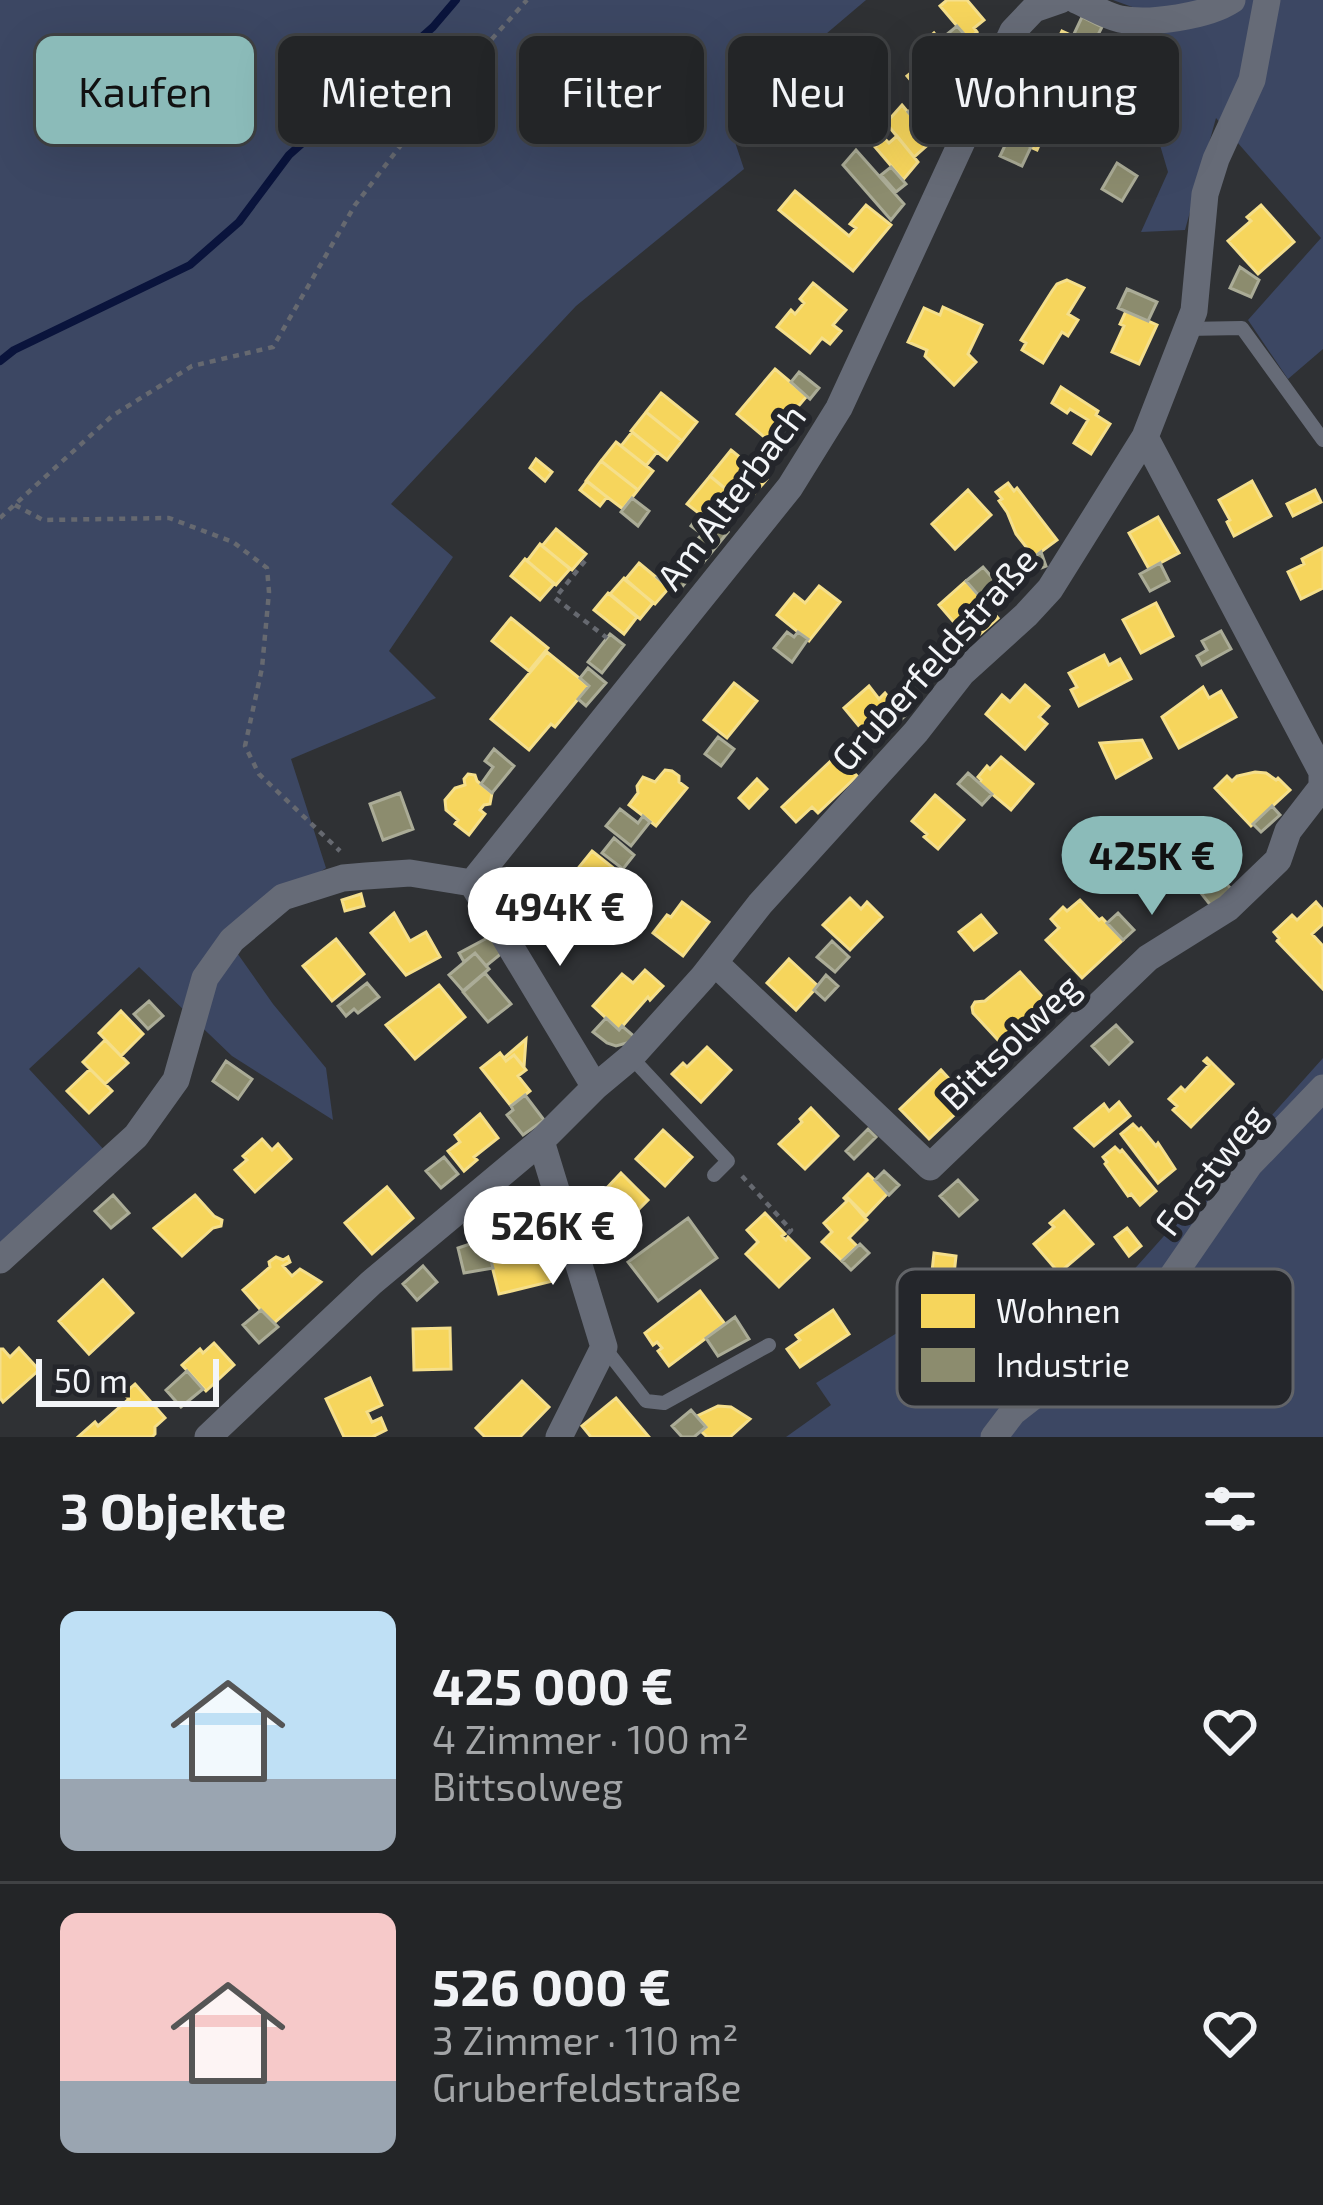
<!DOCTYPE html>
<html lang="de">
<meta charset="utf-8">
<style>
:root{--surface:#232527;--page:#2f3133;--text:#f1f3f6;--muted:#a3a5a7;--line:#404244;--accent:#8bbbb9}
body{margin:0;font-family:"Exo 2",sans-serif;background:var(--page);color:var(--text);height:100vh;display:flex;flex-direction:column;font-size:45px;white-space:nowrap}
*{box-sizing:border-box;margin:0}
p{font-size:39px;color:var(--muted)}
.icon{flex:none;width:66px;height:66px;fill:none;stroke:currentColor;stroke-width:2;stroke-linecap:round;stroke-linejoin:round}
.map{position:relative;height:1437px;overflow:hidden}
.sheet{display:flex;flex-direction:column;background:var(--surface);flex:1}
.sheet>*{flex:none}
.banner{position:absolute;left:36px;top:36px;width:1251px;height:108px;display:flex;gap:24px}
.scale{position:absolute;left:36px;bottom:30px;width:183px;box-sizing:border-box;padding-left:12px;border:6px solid #f3f5f8;border-top:0;font-size:33px;line-height:42px;white-space:nowrap;color:#f3f5f8;-webkit-text-stroke:9px #24262b;paint-order:stroke}
.price{position:absolute;translate:-50% -102px;padding:0 27px;border-radius:42px;background:#fff;color:#222;font-size:39px;line-height:78px;filter:drop-shadow(0 3px 6px #0008)}
.price::after{content:'';position:absolute;left:50%;top:72px;width:36px;height:27px;margin-left:-18px;background:inherit;clip-path:polygon(0 0,100% 0,50% 100%)}
.price.on{background:var(--accent);color:#111}
ul{padding:0;list-style:none}
li{display:flex;align-items:center;gap:36px;height:300px;padding:0 60px}
li+li{border-top:3px solid var(--line)}
li span{display:grid;place-items:center;flex:none;width:336px;height:240px;border-radius:18px;color:#555}
li>.icon{margin-inline-start:auto}
span .icon{width:144px;height:144px;fill:#fffc;stroke-width:1}
li b{font-size:51px}
h2{display:flex;justify-content:space-between;align-items:center;height:144px;padding:0 60px;font-size:51px}
.tag{padding:0 42px;border-radius:18px;background:var(--surface);box-shadow:0 12px 48px #0002,0 0 0 3px var(--line);font-size:42px;line-height:108px}
.tag.on{background:var(--accent);color:#111}
.map>svg:first-child{display:block}
.green{fill:#3c4763}
.homes{fill:#f6d55c;stroke:#f5df8b;stroke-width:3}
.industry{fill:#8c8c6e;stroke:#abac97;stroke-width:3}
.lines{fill:none;stroke-linecap:round;stroke-linejoin:round}
.stream{stroke:#0a143c;stroke-width:8}
.path{stroke:#666970;stroke-width:4.5;stroke-dasharray:6 6;stroke-linecap:butt}
.service{stroke:#666b77;stroke-width:14}
.minor{stroke:#666b77;stroke-width:27}
.labels{text-anchor:middle;dominant-baseline:central;stroke-width:12;stroke-linejoin:round;paint-order:stroke}
.street-label{font-size:36px;fill:#f3f5f8;stroke:#24262b}
.key{fill:#24262b;stroke:#626468;stroke-width:3}
.key-label{font-size:33px;fill:#f3f5f8}
</style>
<div class="map">
<svg width="1323" height="1437" viewBox="0 0 1323 1437">
<rect width="100%" height="100%" fill="#2f3134"/>
<!-- green -->
<path class="green" d="M 0,0 L 866,0 L 727,118 L 744,169 L 576,306 L 391,504 L 453,557 L 389,651 L 436,698 L 291,759 L 326,868 L 231,930 L 235,950 L 273,1004 L 326,1068 L 333,1120 L 232,1056 L 139,967 L 29,1069 L 107,1153 L 0,1251 Z
M 1113,0 L 1323,0 L 1323,349 L 1288,379 L 1248,320 L 1321,238 L 1216,118 L 1185,230 L 1141,232 L 1168,172 L 1141,81 L 1135,8 Z
M 1323,1058 L 1323,1437 L 786,1437 L 831,1405 L 816,1383 L 905,1328 L 1014,1293 L 1088,1321 Z"/>
<!-- homes -->
<path class="homes" d="M 947,0 L 967,0 L 984,20 L 974,28 L 977,32 L 968,39 L 940,6 Z
M 1062,31 L 1095,46 L 1087,65 L 1082,63 L 1079,71 L 1055,60 L 1060,48 L 1055,46 Z
M 934,33 L 965,70 L 947,86 L 918,52 L 927,44 L 925,41 Z
M 1046,56 L 1083,73 L 1071,100 L 1037,85 L 1043,73 L 1039,71 Z
M 929,65 L 951,91 L 941,98 L 947,105 L 938,112 L 907,76 L 917,68 L 921,72 Z
M 1027,80 L 1061,96 L 1049,122 L 1016,107 L 1017,105 L 1026,109 L 1030,99 L 1021,95 Z
M 774,81 L 788,92 L 772,113 L 758,102 Z
M 902,105 L 932,141 L 914,157 L 886,123 Z
M 1016,107 L 1049,122 L 1037,150 L 1003,135 Z
M 897,136 L 918,162 L 903,180 L 875,147 L 885,139 L 889,143 Z
M 795,191 L 849,236 L 856,228 L 850,224 L 866,205 L 891,225 L 853,271 L 779,210 Z
M 1261,205 L 1294,242 L 1258,274 L 1228,241 L 1251,221 L 1247,217 Z
M 1067,280 L 1084,288 L 1068,314 L 1078,320 L 1068,336 L 1062,332 L 1043,363 L 1022,350 L 1026,343 L 1021,340 L 1052,291 L 1057,284 Z
M 813,283 L 846,310 L 833,325 L 841,331 L 830,344 L 822,338 L 810,353 L 777,327 L 791,310 L 795,314 L 804,303 L 800,299 Z
M 943,307 L 982,325 L 968,354 L 976,362 L 954,385 L 925,356 L 927,350 L 908,342 L 924,308 L 940,315 Z
M 1126,311 L 1157,325 L 1139,364 L 1112,352 L 1124,326 L 1120,324 Z
M 775,369 L 807,396 L 769,441 L 737,414 Z
M 1061,387 L 1098,411 L 1096,415 L 1110,424 L 1091,454 L 1074,443 L 1088,420 L 1070,409 L 1067,413 L 1052,403 Z
M 661,393 L 697,422 L 682,441 L 646,412 Z
M 646,412 L 682,441 L 667,460 L 631,431 Z
M 632,432 L 657,452 L 646,466 L 621,446 Z
M 616,442 L 653,471 L 638,490 L 601,461 Z
M 731,450 L 767,479 L 745,505 L 710,476 Z
M 536,459 L 552,472 L 545,481 L 530,468 Z
M 601,461 L 638,490 L 623,509 L 586,481 Z
M 710,476 L 745,505 L 723,532 L 687,504 Z
M 587,481 L 607,497 L 600,506 L 580,490 Z
M 1252,481 L 1271,516 L 1234,536 L 1227,522 L 1230,520 L 1219,500 Z
M 1008,483 L 1014,491 L 1017,488 L 1057,540 L 1034,557 L 1016,534 L 1007,512 L 999,501 L 1002,499 L 996,492 Z
M 968,490 L 991,515 L 955,549 L 932,524 Z
M 1315,490 L 1321,502 L 1293,516 L 1287,504 Z
M 1158,517 L 1179,553 L 1149,569 L 1129,533 Z
M 556,529 L 586,554 L 572,570 L 542,546 Z
M 540,544 L 570,569 L 556,585 L 527,561 Z
M 1323,548 L 1323,588 L 1301,599 L 1288,572 L 1304,564 L 1302,559 Z
M 525,559 L 554,584 L 540,600 L 511,576 Z
M 639,563 L 669,588 L 655,604 L 625,580 Z
M 624,578 L 653,603 L 640,619 L 610,594 Z
M 966,581 L 998,618 L 971,642 L 939,605 Z
M 819,586 L 840,602 L 809,641 L 777,615 L 794,594 L 805,603 Z
M 608,593 L 637,617 L 624,634 L 594,610 Z
M 1156,603 L 1173,636 L 1141,653 L 1123,620 Z
M 511,618 L 548,648 L 529,671 L 492,641 Z
M 547,652 L 589,686 L 555,727 L 551,724 L 529,750 L 491,719 Z
M 1104,655 L 1109,665 L 1120,659 L 1131,679 L 1079,706 L 1071,690 L 1077,687 L 1069,673 Z
M 734,683 L 757,701 L 727,738 L 704,720 Z
M 1025,685 L 1049,706 L 1039,717 L 1047,724 L 1025,749 L 986,714 L 1002,695 L 1010,702 Z
M 869,686 L 879,699 L 885,693 L 895,705 L 864,732 L 844,708 Z
M 1203,687 L 1209,698 L 1221,691 L 1236,717 L 1179,748 L 1162,717 Z
M 1142,740 L 1151,758 L 1116,778 L 1100,743 Z
M 837,755 L 857,776 L 818,813 L 812,807 L 796,822 L 782,807 Z
M 1001,757 L 1033,784 L 1011,810 L 979,783 L 981,780 L 978,777 L 987,766 L 990,769 Z
M 665,770 L 672,771 L 679,776 L 679,782 L 687,788 L 656,826 L 629,805 L 638,793 L 637,786 L 643,777 L 655,782 Z
M 1255,772 L 1266,773 L 1276,780 L 1278,778 L 1290,790 L 1251,826 L 1215,788 L 1227,776 L 1232,781 L 1237,776 Z
M 468,774 L 475,775 L 477,781 L 492,793 L 490,804 L 484,805 L 480,810 L 485,814 L 469,835 L 455,824 L 458,820 L 446,810 L 445,800 L 455,788 L 465,785 L 464,779 Z
M 757,779 L 767,789 L 749,808 L 739,798 Z
M 935,795 L 964,820 L 938,849 L 924,837 L 927,834 L 912,821 Z
M 1212,826 L 1235,852 L 1221,865 L 1225,870 L 1207,886 L 1180,855 L 1192,845 L 1194,848 L 1209,834 L 1206,831 Z
M 592,851 L 621,874 L 596,905 L 567,882 Z
M 567,882 L 596,905 L 574,932 L 545,908 Z
M 361,894 L 364,906 L 345,911 L 342,900 Z
M 627,896 L 644,911 L 629,928 L 612,914 Z
M 850,898 L 861,909 L 867,902 L 882,917 L 850,950 L 823,925 Z
M 1080,900 L 1099,920 L 1102,918 L 1123,940 L 1082,978 L 1046,940 L 1059,928 L 1051,919 L 1063,907 L 1067,911 Z
M 682,902 L 709,922 L 683,956 L 653,933 L 667,915 L 671,917 Z
M 1316,902 L 1323,910 L 1323,924 L 1312,934 L 1323,946 L 1323,989 L 1277,941 L 1279,938 L 1274,932 L 1292,915 L 1297,920 Z
M 394,913 L 410,941 L 426,932 L 440,957 L 406,975 L 371,933 Z
M 981,915 L 996,933 L 974,950 L 959,932 Z
M 336,939 L 364,974 L 332,1001 L 303,966 Z
M 789,959 L 818,986 L 796,1010 L 767,983 Z
M 645,970 L 663,986 L 650,1000 L 648,997 L 619,1030 L 593,1006 L 622,974 L 633,983 Z
M 1020,972 L 1058,1014 L 1045,1026 L 1042,1023 L 1010,1053 L 973,1013 L 972,1007 L 975,1002 L 985,1001 Z
M 439,985 L 465,1017 L 415,1059 L 386,1025 Z
M 121,1011 L 143,1034 L 121,1056 L 99,1033 Z
M 526,1039 L 524,1067 L 514,1055 L 506,1061 L 504,1058 Z
M 105,1040 L 128,1063 L 105,1084 L 83,1062 Z
M 707,1047 L 731,1070 L 701,1102 L 672,1074 L 683,1063 L 687,1067 Z
M 500,1053 L 506,1061 L 514,1055 L 526,1070 L 518,1076 L 530,1091 L 511,1106 L 481,1068 Z
M 1207,1058 L 1233,1084 L 1191,1127 L 1173,1110 L 1177,1106 L 1169,1099 L 1181,1087 L 1185,1091 L 1209,1065 L 1204,1061 Z
M 973,1066 L 985,1078 L 966,1095 L 970,1100 L 929,1139 L 900,1109 L 941,1070 L 954,1084 Z
M 90,1069 L 112,1091 L 89,1113 L 67,1091 Z
M 1119,1102 L 1130,1116 L 1094,1146 L 1075,1128 L 1104,1104 L 1109,1111 Z
M 811,1108 L 838,1136 L 805,1169 L 779,1144 L 802,1122 L 800,1119 Z
M 480,1114 L 498,1138 L 474,1157 L 477,1160 L 464,1171 L 448,1151 L 460,1142 L 455,1135 Z
M 1133,1124 L 1139,1130 L 1141,1128 L 1156,1146 L 1158,1143 L 1175,1169 L 1158,1183 L 1121,1134 Z
M 663,1130 L 692,1157 L 665,1186 L 636,1159 Z
M 262,1139 L 272,1150 L 278,1144 L 291,1159 L 255,1192 L 235,1170 L 247,1160 L 243,1156 Z
M 1115,1147 L 1120,1152 L 1122,1150 L 1156,1191 L 1140,1205 L 1131,1194 L 1128,1196 L 1105,1164 L 1107,1162 L 1103,1157 Z
M 621,1173 L 648,1200 L 625,1223 L 632,1230 L 611,1253 L 587,1225 L 595,1217 L 587,1209 Z
M 868,1174 L 888,1193 L 866,1216 L 846,1196 Z
M 387,1187 L 413,1218 L 372,1254 L 345,1223 Z
M 195,1195 L 214,1216 L 222,1220 L 221,1226 L 213,1228 L 182,1256 L 154,1228 Z
M 846,1196 L 867,1220 L 849,1238 L 857,1246 L 842,1261 L 822,1242 L 832,1232 L 824,1223 L 847,1201 L 844,1198 Z
M 1064,1211 L 1093,1244 L 1059,1273 L 1034,1244 L 1054,1227 L 1050,1223 Z
M 765,1213 L 785,1234 L 782,1236 L 786,1240 L 788,1237 L 809,1258 L 779,1287 L 746,1254 L 758,1242 L 747,1230 Z
M 1127,1228 L 1141,1246 L 1129,1256 L 1115,1237 Z
M 546,1245 L 553,1281 L 499,1294 L 491,1262 L 536,1251 L 535,1248 Z
M 934,1253 L 956,1256 L 953,1284 L 961,1285 L 960,1295 L 952,1294 L 951,1305 L 939,1304 L 938,1312 L 928,1311 L 929,1303 L 901,1300 L 904,1278 L 921,1280 L 932,1272 Z
M 276,1257 L 283,1260 L 288,1257 L 290,1262 L 283,1266 L 292,1276 L 300,1269 L 321,1282 L 273,1324 L 243,1290 L 270,1267 L 269,1262 Z
M 103,1280 L 133,1313 L 89,1354 L 59,1321 Z
M 700,1291 L 725,1324 L 669,1366 L 658,1351 L 662,1348 L 657,1342 L 653,1345 L 645,1333 Z
M 833,1310 L 849,1334 L 800,1367 L 787,1349 L 800,1340 L 796,1335 Z
M 450,1328 L 451,1369 L 414,1370 L 413,1329 Z
M 214,1343 L 234,1365 L 206,1391 L 182,1365 L 200,1349 L 203,1353 Z
M 19,1348 L 39,1370 L 3,1402 L 0,1398 L 0,1349 L 3,1349 L 10,1357 Z
M 370,1378 L 382,1405 L 367,1412 L 372,1422 L 381,1418 L 386,1430 L 372,1437 L 344,1437 L 326,1399 Z
M 522,1381 L 549,1407 L 520,1437 L 485,1437 L 476,1428 Z
M 135,1384 L 165,1418 L 155,1427 L 155,1434 L 152,1437 L 78,1437 L 95,1422 L 98,1426 L 129,1399 L 126,1396 L 128,1390 Z
M 616,1398 L 649,1437 L 591,1437 L 582,1426 Z
M 718,1406 L 731,1407 L 750,1419 L 730,1437 L 707,1437 L 701,1431 L 706,1427 L 697,1416 Z"/>
<!-- industry -->
<path class="industry" d="M 1082,17 L 1102,27 L 1093,45 L 1073,36 Z
M 957,26 L 972,43 L 955,58 L 940,40 Z
M 925,97 L 940,115 L 923,130 L 908,112 Z
M 1009,137 L 1031,147 L 1022,166 L 1000,156 Z
M 856,150 L 904,204 L 891,220 L 843,165 Z
M 1117,163 L 1137,176 L 1122,201 L 1102,189 Z
M 891,167 L 906,184 L 896,192 L 881,175 Z
M 1240,267 L 1259,280 L 1251,297 L 1230,288 Z
M 1127,289 L 1157,302 L 1148,321 L 1118,308 Z
M 799,372 L 819,388 L 810,399 L 791,382 Z
M 632,498 L 649,511 L 638,526 L 621,512 Z
M 700,514 L 723,532 L 725,530 L 728,532 L 703,563 L 688,551 L 702,534 L 691,526 Z
M 1028,550 L 1034,557 L 1041,552 L 1046,566 L 1025,574 L 1018,557 Z
M 1160,563 L 1169,581 L 1150,591 L 1140,574 Z
M 668,564 L 687,581 L 676,594 L 657,577 Z
M 983,567 L 1010,598 L 993,612 L 966,581 Z
M 1221,631 L 1231,649 L 1202,665 L 1197,656 L 1207,650 L 1202,641 Z
M 787,632 L 794,637 L 798,632 L 808,639 L 792,662 L 774,648 Z
M 610,634 L 624,645 L 602,673 L 588,662 Z
M 588,668 L 606,683 L 586,706 L 578,699 L 589,686 L 580,678 Z
M 898,708 L 905,716 L 890,730 L 882,722 Z
M 718,737 L 734,749 L 721,766 L 705,754 Z
M 494,749 L 514,766 L 492,793 L 481,784 L 493,767 L 485,761 Z
M 968,773 L 992,794 L 982,805 L 958,784 Z
M 400,793 L 413,829 L 383,840 L 370,804 Z
M 1272,806 L 1280,815 L 1261,832 L 1253,824 Z
M 620,809 L 638,823 L 643,816 L 650,822 L 631,846 L 606,826 Z
M 614,838 L 634,855 L 623,869 L 602,853 Z
M 1219,875 L 1231,889 L 1212,907 L 1200,892 Z
M 1118,913 L 1134,930 L 1123,940 L 1107,923 Z
M 491,936 L 502,953 L 486,966 L 475,953 L 464,962 L 459,953 Z
M 832,941 L 849,957 L 835,972 L 817,957 Z
M 475,953 L 489,969 L 463,991 L 449,975 Z
M 485,973 L 511,1004 L 488,1022 L 463,992 Z
M 826,975 L 838,986 L 825,1000 L 814,990 Z
M 367,983 L 379,997 L 358,1013 L 354,1009 L 346,1016 L 338,1006 Z
M 149,1001 L 163,1016 L 148,1029 L 134,1014 Z
M 606,1018 L 619,1030 L 622,1026 L 636,1038 L 634,1041 L 616,1046 L 607,1043 L 593,1032 Z
M 1116,1025 L 1132,1042 L 1109,1064 L 1092,1046 Z
M 226,1061 L 252,1079 L 238,1099 L 213,1081 Z
M 525,1095 L 544,1120 L 523,1135 L 507,1115 L 513,1110 L 511,1106 Z
M 868,1129 L 876,1137 L 854,1159 L 846,1151 Z
M 444,1157 L 458,1174 L 441,1188 L 426,1171 Z
M 884,1171 L 899,1185 L 889,1195 L 875,1180 Z
M 958,1180 L 977,1200 L 959,1216 L 940,1196 Z
M 113,1195 L 129,1213 L 111,1228 L 95,1211 Z
M 688,1218 L 717,1258 L 658,1301 L 628,1262 Z
M 485,1239 L 493,1268 L 464,1273 L 458,1248 Z
M 860,1244 L 869,1253 L 851,1270 L 842,1261 Z
M 423,1266 L 437,1282 L 417,1300 L 403,1284 Z
M 261,1310 L 278,1327 L 259,1343 L 243,1325 Z
M 735,1317 L 749,1339 L 718,1356 L 706,1338 Z
M 187,1371 L 203,1389 L 181,1407 L 166,1390 Z
M 691,1410 L 706,1427 L 694,1437 L 682,1437 L 672,1426 Z"/>
<g class="lines">
<!-- stream -->
<path class="stream" d="M 0,361 L 14,350 L 190,265 L 239,222 L 289,155 L 433,27 L 456,0"/>
<!-- path -->
<path class="path" d="M 15,505 L 43,520 L 169,518 L 233,542 L 267,568 L 269,592 L 262,668 L 245,746 L 259,774 L 340,851
M 0,518 L 112,416 L 192,366 L 273,347 L 355,205 L 428,110 L 527,0
M 585,561 L 555,598 L 607,638
M 742,1176 L 791,1230 L 784,1238"/>
<!-- service -->
<path class="service" d="M 1186,329 L 1242,328 L 1323,440
M 631,1057 L 728,1161 L 714,1175
M 604,1347 L 646,1401 L 664,1403 L 769,1345"/>
<!-- minor -->
<path class="minor" d="M 1076,0 C 1090,6 1106,16 1120,19 C 1149,25 1208,16 1232,0
M 472,883 L 595,1087
M 715,963 L 930,1167 L 1148,958 L 1228,908 L 1278,860 L 1288,831 L 1322,787 L 1322,772 L 1145,437
M 541,1141 L 604,1347 L 559,1437
M 0,1260 L 136,1136 L 176,1080 L 205,978 L 232,940 L 283,897 L 343,878 L 366,876 L 410,873 L 472,883 L 790,487 L 839,408 L 1013,31 L 1034,9 L 1060,0
M 208,1437 L 371,1283 L 541,1141 L 595,1087 L 631,1057 L 703,977 L 760,904 L 916,732 L 962,673 L 1026,615 L 1050,589 L 1145,437 L 1194,311 L 1205,194 L 1216,159 L 1252,80 L 1267,0
M 994,1437 L 1013,1412 L 1054,1380 L 1136,1329 L 1249,1165 L 1323,1088"/>
</g>
<g class="labels">
<!-- street labels -->
<g class="street-label">
<text transform="translate(730 496) rotate(-53)">Am Alterbach</text>
<text transform="translate(933 658) rotate(-48)">Gruberfeldstraße</text>
<text transform="translate(1009 1041) rotate(-44)">Bittsolweg</text>
<text transform="translate(1209 1169) rotate(-52)">Forstweg</text>
</g>
</g>
<!-- legend -->
<rect x="897" y="1269" width="396" height="138" rx="18" class="key"/>
<rect x="921" y="1294" width="54" height="34" fill="#f6d55c"/>
<rect x="921" y="1348" width="54" height="34" fill="#8c8c6e"/>
<g class="key-label">
<text x="996" y="1323">Wohnen</text>
<text x="996" y="1377">Industrie</text>
</g>
</svg>
<div class="scale">50 m</div>
<b class="price on" style="left:1152px;top:918px">425K €</b>
<b class="price" style="left:560px;top:969px">494K €</b>
<b class="price" style="left:553px;top:1288px">526K €</b>
<div class="banner">
<a class="tag on">Kaufen</a>
<a class="tag">Mieten</a>
<a class="tag">Filter</a>
<a class="tag">Neu</a>
<a class="tag">Wohnung</a>
</div>
</div>
<section class="sheet">
<h2>3 Objekte<svg class="icon" aria-label="filters" viewBox="0 0 24 24"><path d="M4 7h16M4 17h16"/><circle cx="9" cy="7" r="2"/><circle cx="15" cy="17" r="2"/></svg></h2>
<ul>
<li><span style="background:linear-gradient(#bfe0f5 70%,#9aa5b1 0)"><svg class="icon" aria-label="home" viewBox="0 0 24 24"><path d="M3 11l9-7 9 7M6 9v11h12V9"/></svg></span><div><b>425 000 €</b><p>4 Zimmer · 100 m²</p><p>Bittsolweg</p></div><svg class="icon" aria-label="heart" viewBox="0 0 24 24"><path d="M12 20l-8-8c-3-5 5-10 8-4 3-6 11-1 8 4z"/></svg></li>
<li><span style="background:linear-gradient(#f6c9c9 70%,#9aa5b1 0)"><svg class="icon" aria-label="home" viewBox="0 0 24 24"><path d="M3 11l9-7 9 7M6 9v11h12V9"/></svg></span><div><b>526 000 €</b><p>3 Zimmer · 110 m²</p><p>Gruberfeldstraße</p></div><svg class="icon" aria-label="heart" viewBox="0 0 24 24"><path d="M12 20l-8-8c-3-5 5-10 8-4 3-6 11-1 8 4z"/></svg></li>
</ul>
</section>
